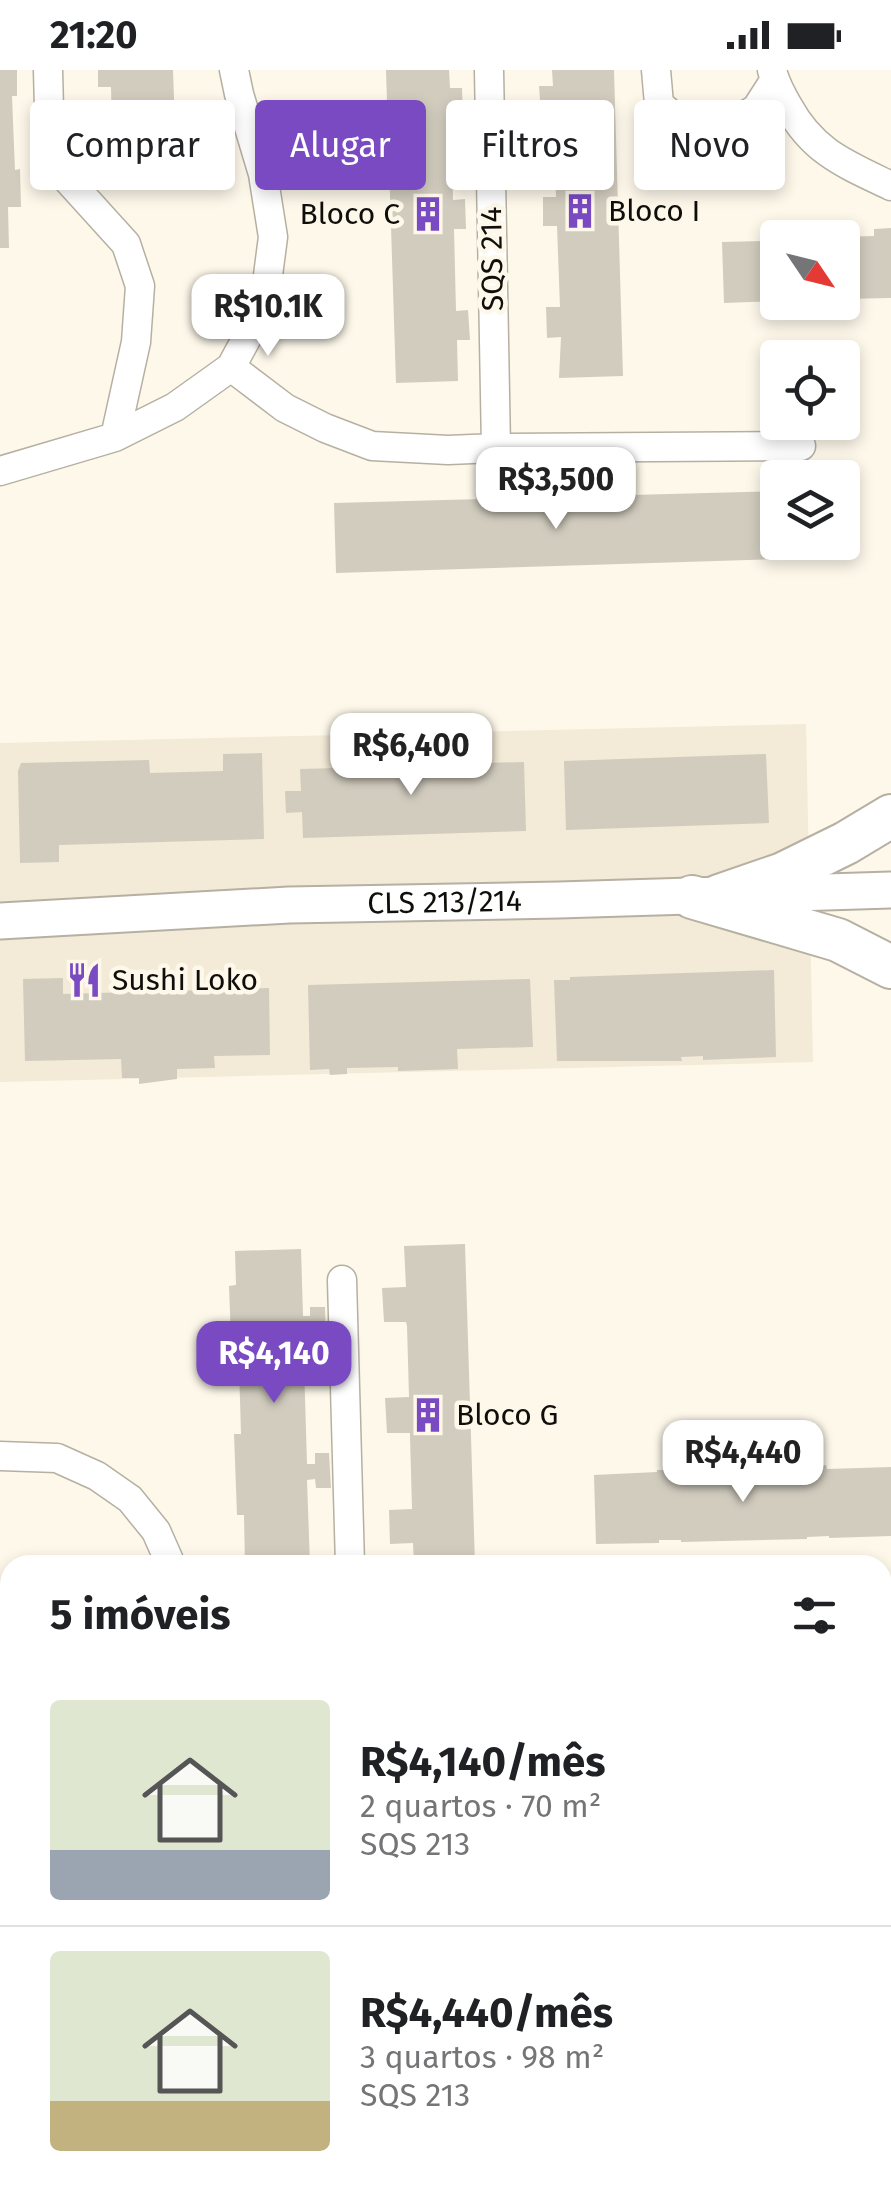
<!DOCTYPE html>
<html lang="pt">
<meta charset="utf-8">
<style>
:root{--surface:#fff;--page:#f6f6f6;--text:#202124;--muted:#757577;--line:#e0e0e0;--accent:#7a4ac2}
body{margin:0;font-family:"Fira Sans",sans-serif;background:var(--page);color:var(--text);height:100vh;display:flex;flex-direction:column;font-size:38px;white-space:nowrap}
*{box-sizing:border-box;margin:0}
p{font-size:32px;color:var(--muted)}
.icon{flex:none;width:55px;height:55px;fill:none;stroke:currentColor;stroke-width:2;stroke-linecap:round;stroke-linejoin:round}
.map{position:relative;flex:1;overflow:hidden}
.sheet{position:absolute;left:0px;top:1485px;width:892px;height:640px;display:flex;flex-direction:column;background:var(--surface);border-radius:30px 30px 0 0;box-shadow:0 5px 15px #0003}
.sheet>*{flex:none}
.guide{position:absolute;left:30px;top:30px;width:832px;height:90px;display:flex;gap:20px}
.needle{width:65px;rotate:125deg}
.buttons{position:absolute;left:760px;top:150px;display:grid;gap:20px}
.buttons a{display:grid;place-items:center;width:100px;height:100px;border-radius:10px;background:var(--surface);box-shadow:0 5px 15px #0003;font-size:50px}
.price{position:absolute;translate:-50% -85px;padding:0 22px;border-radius:20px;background:#fff;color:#222;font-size:32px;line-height:65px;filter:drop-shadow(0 2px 5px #0008)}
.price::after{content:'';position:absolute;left:50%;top:60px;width:30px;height:22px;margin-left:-15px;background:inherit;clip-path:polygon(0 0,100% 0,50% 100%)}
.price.selected{background:var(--accent);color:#fff}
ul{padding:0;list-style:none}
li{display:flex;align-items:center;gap:30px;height:250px;padding:0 50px}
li+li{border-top:2px solid var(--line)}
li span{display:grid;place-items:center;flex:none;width:280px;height:200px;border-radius:10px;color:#555}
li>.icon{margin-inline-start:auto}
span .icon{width:120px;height:120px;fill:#fffc;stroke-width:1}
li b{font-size:42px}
h2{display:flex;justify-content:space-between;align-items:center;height:120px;padding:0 50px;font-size:42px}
.pill{padding:0 35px;border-radius:10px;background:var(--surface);box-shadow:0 5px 15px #0003;font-size:35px;line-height:90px}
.pill.selected{background:var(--accent);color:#fff}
.status{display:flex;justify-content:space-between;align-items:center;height:70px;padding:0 50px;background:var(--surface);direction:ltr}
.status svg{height:28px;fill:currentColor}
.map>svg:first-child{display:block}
.built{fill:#f3ead7}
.building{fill:#d1ccbe}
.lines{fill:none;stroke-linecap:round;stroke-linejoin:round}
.minor-casing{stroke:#b6b0a3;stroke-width:31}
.tertiary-casing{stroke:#b6b0a3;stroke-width:39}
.primary-casing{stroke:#b6b0a3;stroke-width:46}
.minor{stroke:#fff;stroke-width:28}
.tertiary{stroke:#fff;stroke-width:35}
.primary{stroke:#fff;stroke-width:42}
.labels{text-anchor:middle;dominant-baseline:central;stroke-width:9;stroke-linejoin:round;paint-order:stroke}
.poi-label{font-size:30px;fill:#100e0a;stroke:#fdf8ea;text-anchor:start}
.street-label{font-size:30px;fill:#100e0a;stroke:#fdf8ea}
</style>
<div class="status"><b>21:20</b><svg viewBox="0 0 49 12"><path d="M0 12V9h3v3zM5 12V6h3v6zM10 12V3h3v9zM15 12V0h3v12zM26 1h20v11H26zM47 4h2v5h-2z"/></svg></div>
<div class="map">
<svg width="891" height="2125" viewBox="0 0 891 2125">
<rect width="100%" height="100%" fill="#fdf8ea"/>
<!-- built -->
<path class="built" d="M 806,654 L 813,992 L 0,1012 L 0,673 Z"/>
<!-- building -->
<path class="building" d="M 0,0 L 17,0 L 17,26 L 12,26 L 15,100 L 20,99 L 21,137 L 8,137 L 9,178 L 0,178 Z
M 98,0 L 173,0 L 175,56 L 112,58 L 111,17 L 98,17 Z
M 386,0 L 449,0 L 450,18 L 462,18 L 463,48 L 451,48 L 453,130 L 465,129 L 466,159 L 454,159 L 456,241 L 468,240 L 470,270 L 457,270 L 458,311 L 396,313 Z
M 552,0 L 614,0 L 623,306 L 559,308 L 561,267 L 547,268 L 546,237 L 560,237 L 557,156 L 543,156 L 543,127 L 556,127 L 554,45 L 541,45 L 539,16 L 553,16 Z
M 891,158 L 891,228 L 842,229 L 842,167 L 874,166 L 874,159 Z
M 793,161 L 793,168 L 778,168 L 778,231 L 724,233 L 722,172 L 763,171 L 763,162 Z
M 778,421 L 780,489 L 336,503 L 334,433 Z
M 448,678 L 448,694 L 524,692 L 526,761 L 303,768 L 302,742 L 286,743 L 285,721 L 301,721 L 300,699 L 412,696 L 411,679 Z
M 262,683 L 264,769 L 59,775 L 59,792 L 20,793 L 18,701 L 21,693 L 149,690 L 150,703 L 223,701 L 223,684 Z
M 766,684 L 769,753 L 566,760 L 564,691 Z
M 774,900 L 776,987 L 703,990 L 703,986 L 681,987 L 682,991 L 557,991 L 554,910 L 570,910 L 570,907 Z
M 63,908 L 63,924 L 269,918 L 270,985 L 214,986 L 215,998 L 177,999 L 177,1009 L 139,1014 L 139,1008 L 122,1008 L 121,989 L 25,991 L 23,909 Z
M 530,909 L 533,977 L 457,979 L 458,999 L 398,1001 L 398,997 L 347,998 L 347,1004 L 330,1005 L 329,999 L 310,1000 L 308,915 Z
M 465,1174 L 475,1495 L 414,1495 L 413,1473 L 390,1474 L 389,1440 L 412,1439 L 410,1366 L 410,1363 L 387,1363 L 385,1328 L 409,1327 L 407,1256 L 406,1252 L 384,1252 L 382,1218 L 406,1217 L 404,1176 Z
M 301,1179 L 303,1246 L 310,1246 L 310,1237 L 325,1237 L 326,1271 L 311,1272 L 311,1262 L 303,1262 L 307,1394 L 315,1394 L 315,1383 L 329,1383 L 331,1418 L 316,1418 L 315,1409 L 307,1410 L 310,1495 L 245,1495 L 244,1445 L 237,1445 L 234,1364 L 241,1364 L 239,1297 L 232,1297 L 229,1216 L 236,1215 L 235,1181 Z
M 826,1395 L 827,1399 L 891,1397 L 891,1466 L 829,1468 L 829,1466 L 807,1467 L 807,1469 L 681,1472 L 681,1470 L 659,1470 L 659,1473 L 596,1474 L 594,1405 L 657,1402 L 657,1400 L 678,1400 L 678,1403 L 806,1399 L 806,1396 Z
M 0,1520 L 10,1520 L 10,2115 L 68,2115 L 68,2125 L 1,2125 Z
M 173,2115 L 240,2115 L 240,2125 L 174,2125 Z"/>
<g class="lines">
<defs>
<path id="minor" d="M 48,0 L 50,79 L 68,110 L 126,174 L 140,216 L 136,272 L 115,367
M 489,0 L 496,378
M 656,0 L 659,34 L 675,48 L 701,58 L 729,54 L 756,39 L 774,11
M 772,0 C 775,13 781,24 788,36 C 813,82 845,94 891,116
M 231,297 L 285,338 L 325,358 L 372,376 L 448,380 L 496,378 L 801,376
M 0,401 L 115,367 L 175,337 L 231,297 L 264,236 L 273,167 L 263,104 L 239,24 L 234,0
M 342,1210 L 350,1495
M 0,1386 L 57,1388 L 97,1406 L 130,1429 L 156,1461 L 171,1495
M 882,1525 L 891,1524
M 882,1681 L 891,1679
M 117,2115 L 118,2125"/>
<g id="tertiary">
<path id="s1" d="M 0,851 L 289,835 L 559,830 L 891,820"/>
</g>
<path id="primary" d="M 719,826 L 783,804 L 846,773 L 891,746
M 692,827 L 838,870 L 891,897"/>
</defs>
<!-- minor casing -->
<use href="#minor" class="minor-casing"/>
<!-- tertiary casing -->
<use href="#tertiary" class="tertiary-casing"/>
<!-- primary casing -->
<use href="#primary" class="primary-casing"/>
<!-- minor -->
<use href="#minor" class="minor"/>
<!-- tertiary -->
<use href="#tertiary" class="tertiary"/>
<!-- primary -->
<use href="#primary" class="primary"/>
</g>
<!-- icons -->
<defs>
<symbol id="building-bare" viewBox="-9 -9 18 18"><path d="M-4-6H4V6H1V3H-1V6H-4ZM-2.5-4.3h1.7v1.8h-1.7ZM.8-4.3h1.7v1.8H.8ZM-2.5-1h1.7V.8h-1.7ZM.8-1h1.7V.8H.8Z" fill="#7a4ac2" stroke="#fdf8ea" stroke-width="2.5" paint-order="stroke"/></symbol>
<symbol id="restaurant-bare" viewBox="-9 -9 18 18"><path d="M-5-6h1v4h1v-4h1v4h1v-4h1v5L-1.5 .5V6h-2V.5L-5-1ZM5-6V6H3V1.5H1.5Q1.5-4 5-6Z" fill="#7a4ac2" stroke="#fdf8ea" stroke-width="2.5" paint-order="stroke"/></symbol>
</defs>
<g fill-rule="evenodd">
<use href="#building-bare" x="555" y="116" width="50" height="50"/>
<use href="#building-bare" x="403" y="119" width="50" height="50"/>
<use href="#restaurant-bare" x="59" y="885" width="50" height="50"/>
<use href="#building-bare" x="403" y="1320" width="50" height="50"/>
</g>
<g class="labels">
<!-- poi labels -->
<g class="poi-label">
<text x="608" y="141">Bloco I</text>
<text x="400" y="144" text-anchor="end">Bloco C</text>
<text x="112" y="910">Sushi Loko</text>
<text x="456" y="1345">Bloco G</text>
</g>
<!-- street labels -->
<g class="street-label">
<text transform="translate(492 189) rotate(-91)">SQS 214</text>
<text stroke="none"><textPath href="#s1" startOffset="445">CLS 213/214</textPath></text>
</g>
</g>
</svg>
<div class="buttons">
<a><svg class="needle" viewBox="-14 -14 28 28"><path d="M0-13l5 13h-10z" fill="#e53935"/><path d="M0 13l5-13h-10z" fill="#757577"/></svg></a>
<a><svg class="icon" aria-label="locate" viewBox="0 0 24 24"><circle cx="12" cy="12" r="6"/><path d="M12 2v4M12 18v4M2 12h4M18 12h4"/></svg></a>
<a><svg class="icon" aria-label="layers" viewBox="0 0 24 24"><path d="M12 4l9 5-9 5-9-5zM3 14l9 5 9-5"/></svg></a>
</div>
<b class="price" style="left:268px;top:289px">R$10.1K</b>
<b class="price" style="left:556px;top:462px">R$3,500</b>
<b class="price" style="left:411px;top:728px">R$6,400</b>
<b class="price selected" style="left:274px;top:1336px">R$4,140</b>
<b class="price" style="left:743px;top:1435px">R$4,440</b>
<div class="guide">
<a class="pill">Comprar</a>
<a class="pill selected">Alugar</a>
<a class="pill">Filtros</a>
<a class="pill">Novo</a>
</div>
<section class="sheet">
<h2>5 imóveis<svg class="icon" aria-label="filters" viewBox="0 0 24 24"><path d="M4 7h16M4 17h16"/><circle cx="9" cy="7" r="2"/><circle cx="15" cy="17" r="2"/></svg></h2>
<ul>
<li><span style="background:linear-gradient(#dfe7d0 75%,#9aa5b1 0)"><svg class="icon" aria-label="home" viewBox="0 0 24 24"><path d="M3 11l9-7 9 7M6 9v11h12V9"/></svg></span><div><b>R$4,140/mês</b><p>2 quartos · 70 m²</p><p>SQS 213</p></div></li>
<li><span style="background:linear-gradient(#dfe7d0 75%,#c2b280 0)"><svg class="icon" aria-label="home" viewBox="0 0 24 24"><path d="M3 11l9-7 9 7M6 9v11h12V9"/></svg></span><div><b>R$4,440/mês</b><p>3 quartos · 98 m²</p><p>SQS 213</p></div></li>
</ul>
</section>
</div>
